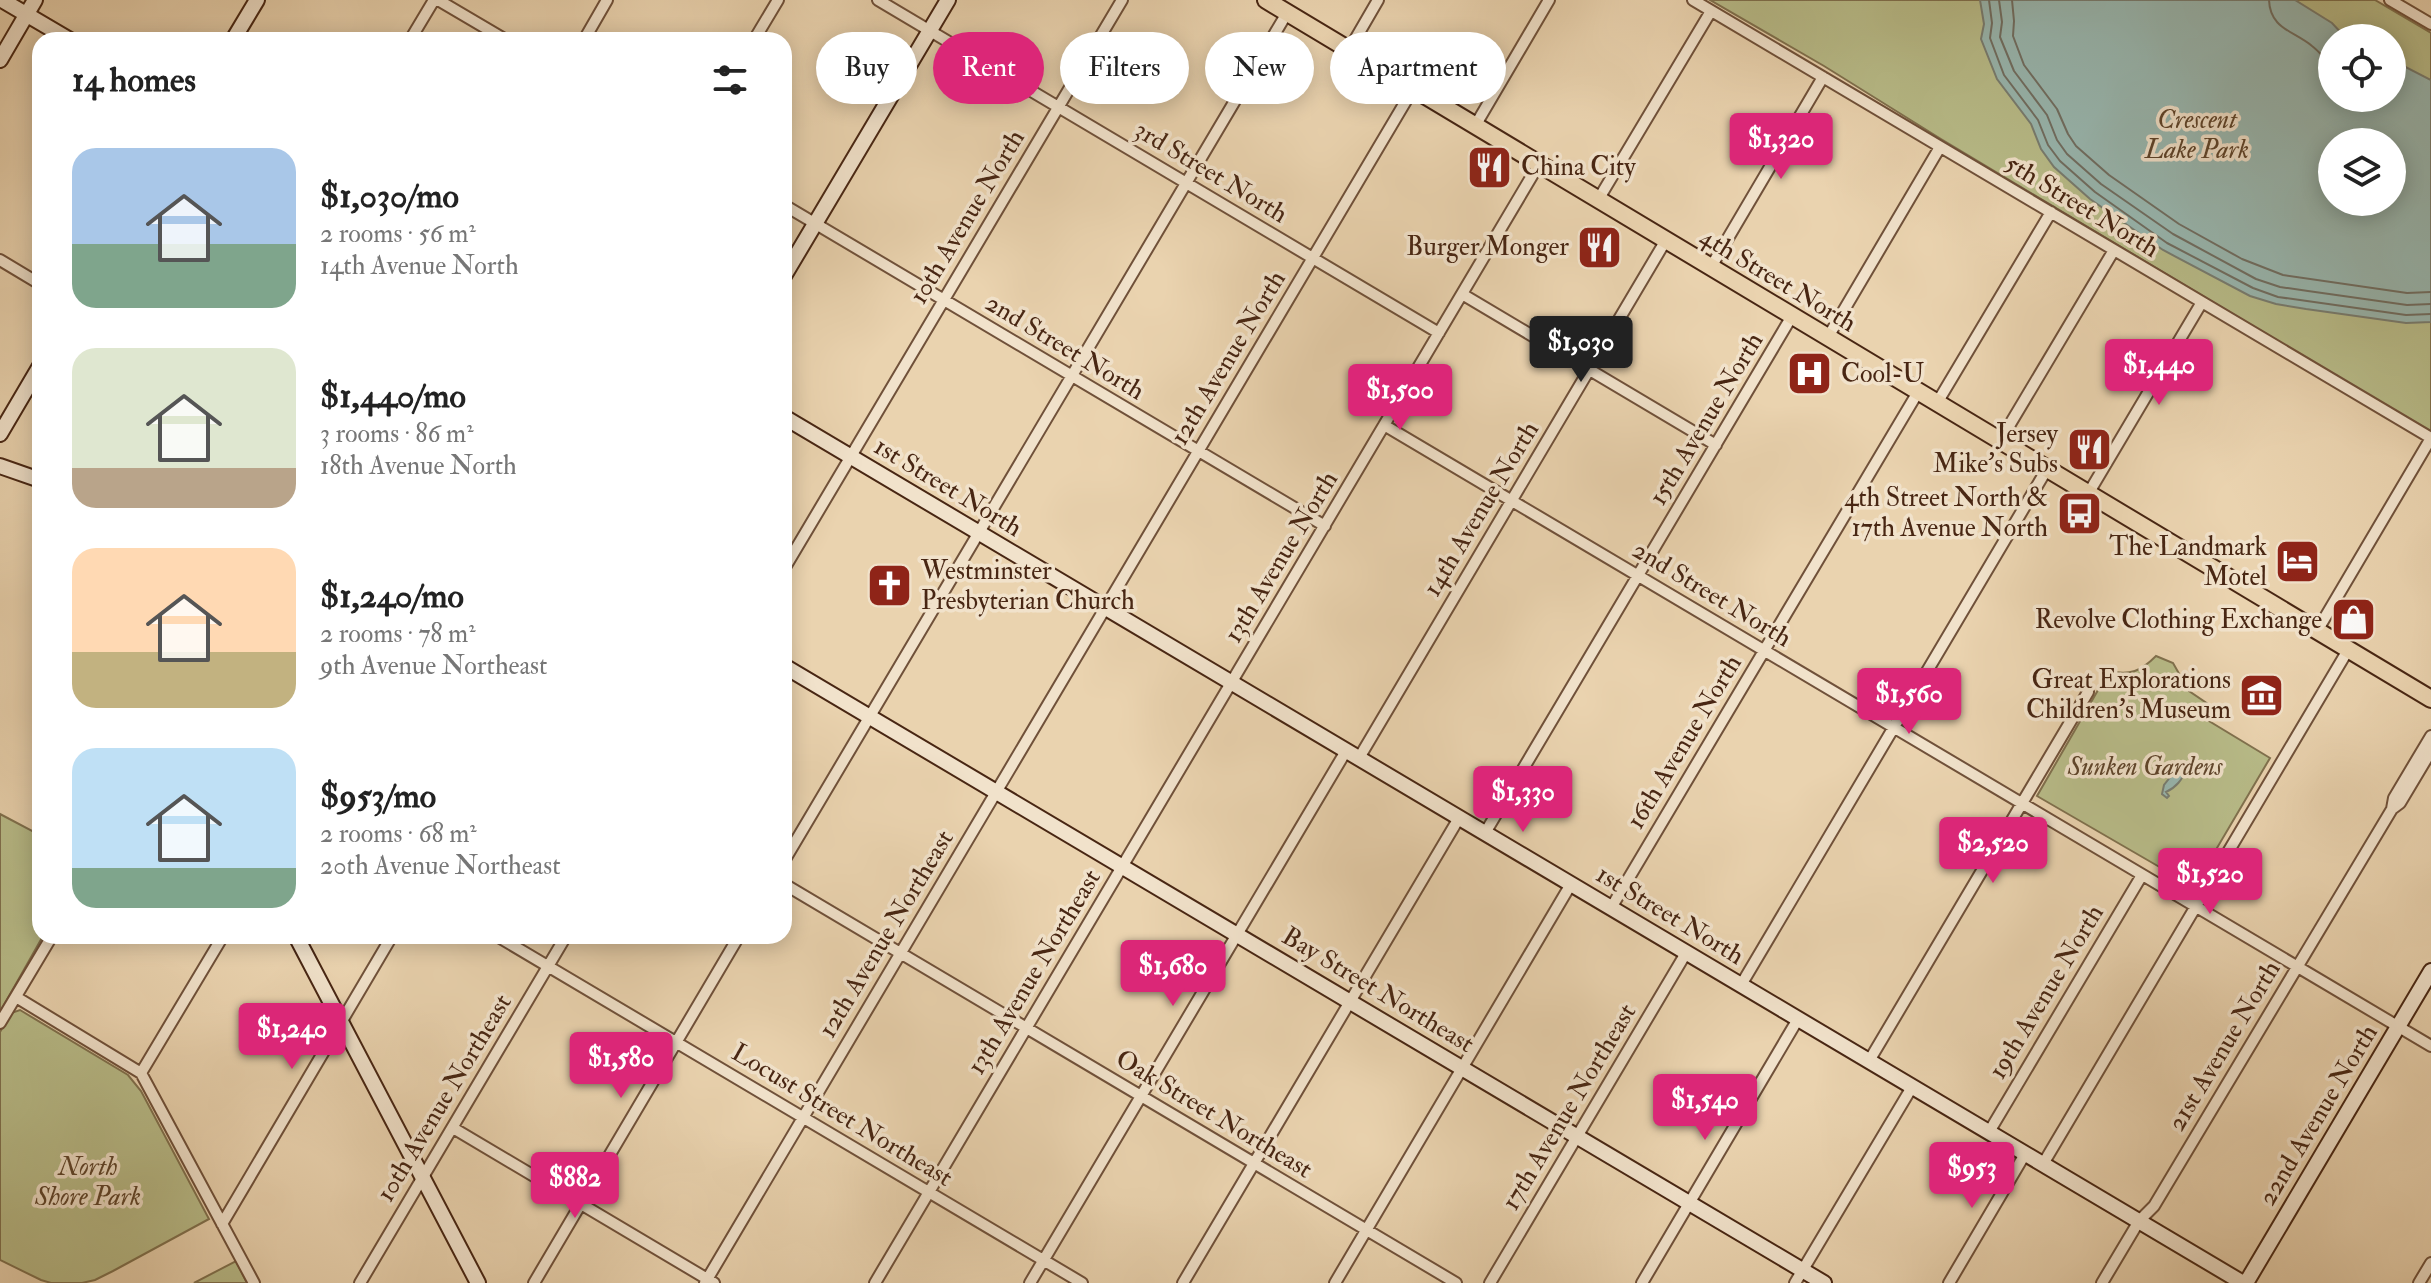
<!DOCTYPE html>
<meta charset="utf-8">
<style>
:root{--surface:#fff;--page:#f6f6f6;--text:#222;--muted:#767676;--accent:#db2777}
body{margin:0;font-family:"IM FELL Double Pica",serif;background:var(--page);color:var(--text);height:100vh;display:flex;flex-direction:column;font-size:30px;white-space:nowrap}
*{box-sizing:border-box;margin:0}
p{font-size:26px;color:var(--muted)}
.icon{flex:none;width:44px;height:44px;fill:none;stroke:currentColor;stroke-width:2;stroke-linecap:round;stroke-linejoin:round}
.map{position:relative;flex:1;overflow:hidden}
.details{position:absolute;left:32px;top:32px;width:760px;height:912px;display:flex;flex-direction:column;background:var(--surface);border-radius:24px;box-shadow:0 4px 20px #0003}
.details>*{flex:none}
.top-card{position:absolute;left:816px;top:32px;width:760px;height:72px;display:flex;gap:16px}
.controls{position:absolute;left:2318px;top:24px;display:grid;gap:16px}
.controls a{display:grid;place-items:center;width:88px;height:88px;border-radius:50%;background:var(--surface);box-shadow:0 4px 20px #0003;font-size:40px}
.price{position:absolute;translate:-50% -68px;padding:0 18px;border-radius:8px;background:var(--accent);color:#fff;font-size:26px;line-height:52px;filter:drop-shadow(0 2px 4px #0008)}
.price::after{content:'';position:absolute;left:50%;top:48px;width:24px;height:18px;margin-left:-12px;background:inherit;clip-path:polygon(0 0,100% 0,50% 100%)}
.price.current{background:#222;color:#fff}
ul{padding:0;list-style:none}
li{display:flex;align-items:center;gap:24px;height:200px;padding:0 40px}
li span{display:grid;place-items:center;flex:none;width:224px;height:160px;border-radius:24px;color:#555}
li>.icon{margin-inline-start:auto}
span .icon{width:96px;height:96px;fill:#fffc;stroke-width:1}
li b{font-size:34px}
h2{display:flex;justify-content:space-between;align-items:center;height:96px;padding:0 40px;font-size:34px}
.tag{padding:0 28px;border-radius:36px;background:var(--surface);box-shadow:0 4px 20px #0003;font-size:28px;line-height:72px}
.tag.current{background:var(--accent);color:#fff}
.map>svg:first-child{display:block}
.green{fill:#b8bc89;stroke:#80714e;stroke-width:2;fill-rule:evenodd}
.water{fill:#98b7b0;stroke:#787d71;stroke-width:2;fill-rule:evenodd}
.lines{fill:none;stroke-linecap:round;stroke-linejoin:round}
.shore{stroke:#706e62;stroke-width:2}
.street-casing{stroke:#70513a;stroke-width:14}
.secondary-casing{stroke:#482613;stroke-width:18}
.primary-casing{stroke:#482613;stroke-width:20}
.street{stroke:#f1e2cb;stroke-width:10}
.secondary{stroke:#f1e2cb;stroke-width:14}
.primary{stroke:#ead3af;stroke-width:16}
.labels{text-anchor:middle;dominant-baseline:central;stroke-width:7;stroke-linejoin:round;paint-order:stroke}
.park-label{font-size:26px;font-style:italic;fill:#5e442b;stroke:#f1e2cb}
.poi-label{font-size:26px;fill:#482613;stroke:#f1e2cb;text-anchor:end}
.street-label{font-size:26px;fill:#482613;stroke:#f1e2cb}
</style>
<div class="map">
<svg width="2431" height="1283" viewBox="0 0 2431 1283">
<rect width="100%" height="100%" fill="#ead3af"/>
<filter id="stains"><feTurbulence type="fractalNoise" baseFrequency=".0025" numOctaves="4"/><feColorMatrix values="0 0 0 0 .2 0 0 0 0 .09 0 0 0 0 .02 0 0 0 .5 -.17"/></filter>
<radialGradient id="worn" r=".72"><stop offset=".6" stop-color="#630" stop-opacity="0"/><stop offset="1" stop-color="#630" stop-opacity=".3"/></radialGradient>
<!-- green -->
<path class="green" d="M 1710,0 L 2375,0 L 2431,33 L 2431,433 L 1941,139 L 1824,66 ZM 2332,38 L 2392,38 L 2392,98 L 2332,98 ZM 2332,142 L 2392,142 L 2392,202 L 2332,202 Z
M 2156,656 L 2173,663 L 2189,691 L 2211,706 L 2209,721 L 2270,758 L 2194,887 L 2037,796 L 2109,671 C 2130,676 2141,671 2156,656 Z
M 0,814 L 40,835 L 40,936 L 43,936 L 0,1012 Z
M 20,1010 L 128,1075 L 141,1091 L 209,1219 L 113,1271 L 95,1280 L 82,1283 L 51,1283 L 41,1280 L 0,1260 L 0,1032 L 11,1013 Z
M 236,1261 L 247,1283 L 194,1283 Z"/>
<!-- water -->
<path class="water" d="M 1980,0 L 2295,0 L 2332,23 L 2346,38 L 2332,38 L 2332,98 L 2392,98 L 2392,60 L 2431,80 L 2431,322 L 2406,323 L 2306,309 L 2276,304 L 2250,296 L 2163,250 L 2090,199 L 2054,167 L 2041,149 L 2031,124 L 1997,79 L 1981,39 L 1984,24 ZM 2332,142 L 2392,142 L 2392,202 L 2332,202 Z
M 2179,766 L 2185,769 C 2184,779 2175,788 2166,792 L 2169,796 L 2167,798 L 2162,794 L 2164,785 Z"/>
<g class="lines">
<!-- shore -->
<path class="shore" d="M 1989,0 L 1992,23 L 1990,38 L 2004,75 L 2038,120 L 2048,145 L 2060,161 L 2095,192 L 2167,243 L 2253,288 L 2278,297 L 2307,301 L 2406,315 L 2431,314
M 1999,0 L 2002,22 L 2000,37 L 2014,71 L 2047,115 L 2057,140 L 2067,154 L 2101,184 L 2173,234 L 2256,279 L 2280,287 L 2308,291 L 2407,305 L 2431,304
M 2012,0 L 2014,21 L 2013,36 L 2024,65 L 2057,109 L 2068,134 L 2076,146 L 2109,175 L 2179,224 L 2242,259 L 2283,275 L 2407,293 L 2431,292
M 2269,0 C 2270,29 2294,31 2312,46 C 2320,52 2324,59 2332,65"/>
<defs>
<path id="street" d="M 438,0 L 506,40
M 878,0 L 1439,333
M 1693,0 L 2431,438 L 2317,631
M 2390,0 L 2431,24
M 410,40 L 434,0
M 584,40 L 607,0
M 754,40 L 778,0
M 1349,50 L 1378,0
M 1475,126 L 1549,0
M 1598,200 L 1711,11
M 784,205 L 1325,526
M 0,260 L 40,284
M 1711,267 L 1823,77
M 1462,294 L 1716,445
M 1828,337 L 1940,147
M 1937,403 L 2051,212
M 1384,425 L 2431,1046
M 2000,441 L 2114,250
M 2088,494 L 2202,302
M 784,569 L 1122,0
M 1359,758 L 1666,240
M 2392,809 L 2400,803 L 2431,751
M 1485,833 L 1792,316
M 784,861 L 1287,13
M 784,884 L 1456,1283
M 1611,908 L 1918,392
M 497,936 L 1082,1283
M 1741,985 L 2047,469
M 16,997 L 141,1073 L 254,1283
M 0,1023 L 52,936
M 1869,1061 L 2088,692
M 141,1073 L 223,936
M 453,1128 L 714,1283
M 1989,1132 L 2142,875
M 2043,1164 L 2348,650
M 222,1224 L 392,936
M 360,1283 L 566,936
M 534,1283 L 739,936
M 705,1283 L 1413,89
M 875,1283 L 1539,164
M 1030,1283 L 1346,751
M 1183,1283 L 1459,818
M 1335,1283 L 1571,884
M 1490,1283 L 1686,953
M 1642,1283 L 1798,1019
M 1795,1283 L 1912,1087
M 1949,1283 L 2025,1154
M 2102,1283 L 2139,1221 L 2154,1206 L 2392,809 L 2394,798 L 2431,736
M 2419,1283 L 2431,1263"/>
<path id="secondary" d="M 2,0 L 70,40
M 233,40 L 257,0
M 0,60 L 35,0
M 784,276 L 948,0
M 784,417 L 2243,1283
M 0,434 L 40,366
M 0,466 L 40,480
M 784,666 L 1824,1283
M 296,936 L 478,1283
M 2246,1283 L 2431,971"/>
<path id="primary" d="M 1266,0 L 2431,699"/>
</defs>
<!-- street casing -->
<use href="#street" class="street-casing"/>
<!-- secondary casing -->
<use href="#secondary" class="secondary-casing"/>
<!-- primary casing -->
<use href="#primary" class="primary-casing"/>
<!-- street -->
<use href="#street" class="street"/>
<!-- secondary -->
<use href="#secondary" class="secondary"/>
<!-- primary -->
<use href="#primary" class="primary"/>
</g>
<!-- icons -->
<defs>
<symbol id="restaurant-square" viewBox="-11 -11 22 22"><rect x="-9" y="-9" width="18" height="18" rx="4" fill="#8f2418" stroke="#f1e2cb"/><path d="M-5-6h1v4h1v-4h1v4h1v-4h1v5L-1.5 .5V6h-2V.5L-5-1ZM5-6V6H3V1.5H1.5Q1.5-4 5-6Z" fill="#fff"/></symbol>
<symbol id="hospital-square" viewBox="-11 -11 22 22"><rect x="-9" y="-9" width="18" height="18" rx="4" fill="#8f2418" stroke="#f1e2cb"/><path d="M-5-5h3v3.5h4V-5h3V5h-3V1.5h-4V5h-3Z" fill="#fff"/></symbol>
<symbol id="bus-square" viewBox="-11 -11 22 22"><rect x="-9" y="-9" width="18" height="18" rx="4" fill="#8f2418" stroke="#f1e2cb"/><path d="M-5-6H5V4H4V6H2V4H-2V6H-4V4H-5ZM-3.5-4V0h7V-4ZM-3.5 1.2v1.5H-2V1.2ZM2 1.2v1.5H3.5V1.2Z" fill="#fff"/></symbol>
<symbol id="hotel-square" viewBox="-11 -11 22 22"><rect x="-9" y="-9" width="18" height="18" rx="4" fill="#8f2418" stroke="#f1e2cb"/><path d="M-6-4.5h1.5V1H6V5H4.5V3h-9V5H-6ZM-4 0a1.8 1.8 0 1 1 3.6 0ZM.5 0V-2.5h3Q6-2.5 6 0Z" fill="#fff"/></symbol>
<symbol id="church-square" viewBox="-11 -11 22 22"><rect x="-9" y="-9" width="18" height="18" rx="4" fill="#8f2418" stroke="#f1e2cb"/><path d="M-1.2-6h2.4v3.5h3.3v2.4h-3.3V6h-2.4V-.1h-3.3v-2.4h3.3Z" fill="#fff"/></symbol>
<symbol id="shop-square" viewBox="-11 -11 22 22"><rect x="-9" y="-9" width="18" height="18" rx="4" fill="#8f2418" stroke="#f1e2cb"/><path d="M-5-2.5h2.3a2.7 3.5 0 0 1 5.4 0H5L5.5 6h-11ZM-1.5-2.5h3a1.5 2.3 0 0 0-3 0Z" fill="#fff"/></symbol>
<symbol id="museum-square" viewBox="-11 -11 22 22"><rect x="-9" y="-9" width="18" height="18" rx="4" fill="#8f2418" stroke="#f1e2cb"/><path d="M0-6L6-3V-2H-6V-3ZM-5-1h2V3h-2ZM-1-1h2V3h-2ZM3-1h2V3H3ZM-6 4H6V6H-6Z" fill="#fff"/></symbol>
</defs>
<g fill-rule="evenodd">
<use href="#restaurant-square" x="1464" y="142" width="51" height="51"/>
<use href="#restaurant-square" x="1574" y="222" width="51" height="51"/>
<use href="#hospital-square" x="1784" y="348" width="51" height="51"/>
<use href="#restaurant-square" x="2064" y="424" width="51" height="51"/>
<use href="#bus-square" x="2054" y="488" width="51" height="51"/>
<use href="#hotel-square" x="2272" y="536" width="51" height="51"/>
<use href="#church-square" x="864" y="560" width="51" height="51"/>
<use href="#shop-square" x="2328" y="594" width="51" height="51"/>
<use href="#museum-square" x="2236" y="670" width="51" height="51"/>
</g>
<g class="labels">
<!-- park labels -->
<g class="park-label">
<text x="2197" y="120">Crescent<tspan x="2197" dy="30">Lake Park</tspan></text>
<text x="2145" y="767">Sunken Gardens</text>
<text x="88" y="1167">North<tspan x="88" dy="30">Shore Park</tspan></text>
</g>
<!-- poi labels -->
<g class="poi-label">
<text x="1521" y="167" text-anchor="start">China City</text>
<text x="1569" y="247">Burger Monger</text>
<text x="1841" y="374" text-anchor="start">Cool-U</text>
<text x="2058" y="434">Jersey<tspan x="2058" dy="30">Mike's Subs</tspan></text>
<text x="2048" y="498">4th Street North &amp;<tspan x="2048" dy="30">17th Avenue North</tspan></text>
<text x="2267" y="547">The Landmark<tspan x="2267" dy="30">Motel</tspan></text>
<text x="921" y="571" text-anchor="start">Westminster<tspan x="921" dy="30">Presbyterian Church</tspan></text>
<text x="2322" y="620">Revolve Clothing Exchange</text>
<text x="2231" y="680">Great Explorations<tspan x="2231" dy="30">Children's Museum</tspan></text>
</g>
<!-- street labels -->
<g class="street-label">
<text transform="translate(1211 172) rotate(31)">3rd Street North</text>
<text transform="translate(2082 206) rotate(31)">5th Street North</text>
<text transform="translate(967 217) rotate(-59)">10th Avenue North</text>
<text transform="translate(1778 280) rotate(31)">4th Street North</text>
<text transform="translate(1065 347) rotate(31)">2nd Street North</text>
<text transform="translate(1228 358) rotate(-59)">12th Avenue North</text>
<text transform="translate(1706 419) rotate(-59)">15th Avenue North</text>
<text transform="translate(948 487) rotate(31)">1st Street North</text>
<text transform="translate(1481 509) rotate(-59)">14th Avenue North</text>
<text transform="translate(1281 557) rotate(-59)">13th Avenue North</text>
<text transform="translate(1712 594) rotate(31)">2nd Street North</text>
<text transform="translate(1684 742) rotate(-59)">16th Avenue North</text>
<text transform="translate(1670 915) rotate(31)">1st Street North</text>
<text transform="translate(886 934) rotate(-59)">12th Avenue Northeast</text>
<text transform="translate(1034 972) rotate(-59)">13th Avenue Northeast</text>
<text transform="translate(1378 990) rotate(31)">Bay Street Northeast</text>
<text transform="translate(2046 992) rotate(-59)">19th Avenue North</text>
<text transform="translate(2224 1046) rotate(-59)">21st Avenue North</text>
<text transform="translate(444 1098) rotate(-59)">10th Avenue Northeast</text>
<text transform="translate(1569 1107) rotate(-59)">17th Avenue Northeast</text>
<text transform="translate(1214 1114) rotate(31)">Oak Street Northeast</text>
<text transform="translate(842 1115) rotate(31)">Locust Street Northeast</text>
<text transform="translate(2318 1115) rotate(-59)">22nd Avenue North</text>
</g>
</g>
<rect width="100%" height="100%" filter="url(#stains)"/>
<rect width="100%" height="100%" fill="url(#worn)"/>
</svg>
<div class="controls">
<a><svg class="icon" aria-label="locate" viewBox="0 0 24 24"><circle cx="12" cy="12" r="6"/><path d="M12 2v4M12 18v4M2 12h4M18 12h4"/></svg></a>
<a><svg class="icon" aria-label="layers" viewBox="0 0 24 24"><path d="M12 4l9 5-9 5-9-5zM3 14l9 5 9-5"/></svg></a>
</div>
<b class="price" style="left:1781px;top:181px">$1,320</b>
<b class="price current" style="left:1581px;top:384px">$1,030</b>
<b class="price" style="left:2159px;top:407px">$1,440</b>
<b class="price" style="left:1400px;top:432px">$1,500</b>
<b class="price" style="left:1909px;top:736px">$1,560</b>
<b class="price" style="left:1523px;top:834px">$1,330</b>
<b class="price" style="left:1993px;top:885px">$2,520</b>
<b class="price" style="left:2210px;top:916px">$1,520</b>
<b class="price" style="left:1173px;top:1008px">$1,680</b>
<b class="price" style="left:292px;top:1071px">$1,240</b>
<b class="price" style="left:621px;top:1100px">$1,580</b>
<b class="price" style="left:1705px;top:1142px">$1,540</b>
<b class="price" style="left:1972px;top:1210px">$953</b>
<b class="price" style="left:575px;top:1220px">$882</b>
<div class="top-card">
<a class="tag">Buy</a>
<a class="tag current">Rent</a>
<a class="tag">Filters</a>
<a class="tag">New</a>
<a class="tag">Apartment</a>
</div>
<section class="details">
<h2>14 homes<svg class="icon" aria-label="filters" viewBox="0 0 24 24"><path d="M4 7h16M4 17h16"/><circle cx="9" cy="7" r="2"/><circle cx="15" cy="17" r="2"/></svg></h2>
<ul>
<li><span style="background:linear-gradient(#a9c7e8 60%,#7fa58c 0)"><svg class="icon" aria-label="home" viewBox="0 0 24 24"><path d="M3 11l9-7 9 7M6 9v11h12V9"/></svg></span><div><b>$1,030/mo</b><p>2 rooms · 56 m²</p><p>14th Avenue North</p></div></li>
<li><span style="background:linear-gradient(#dfe7d0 75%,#b9a48a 0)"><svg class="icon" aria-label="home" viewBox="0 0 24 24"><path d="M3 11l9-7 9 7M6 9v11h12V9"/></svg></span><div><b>$1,440/mo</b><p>3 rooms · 86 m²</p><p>18th Avenue North</p></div></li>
<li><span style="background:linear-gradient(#ffd9b3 65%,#c2b280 0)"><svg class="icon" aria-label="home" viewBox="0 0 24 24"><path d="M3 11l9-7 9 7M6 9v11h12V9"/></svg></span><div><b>$1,240/mo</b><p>2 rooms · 78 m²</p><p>9th Avenue Northeast</p></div></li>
<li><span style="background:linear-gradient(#bfe0f5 75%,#7fa58c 0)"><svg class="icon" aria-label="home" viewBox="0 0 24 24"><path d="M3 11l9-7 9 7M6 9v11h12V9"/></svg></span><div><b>$953/mo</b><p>2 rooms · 68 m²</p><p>20th Avenue Northeast</p></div></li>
</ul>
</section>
</div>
